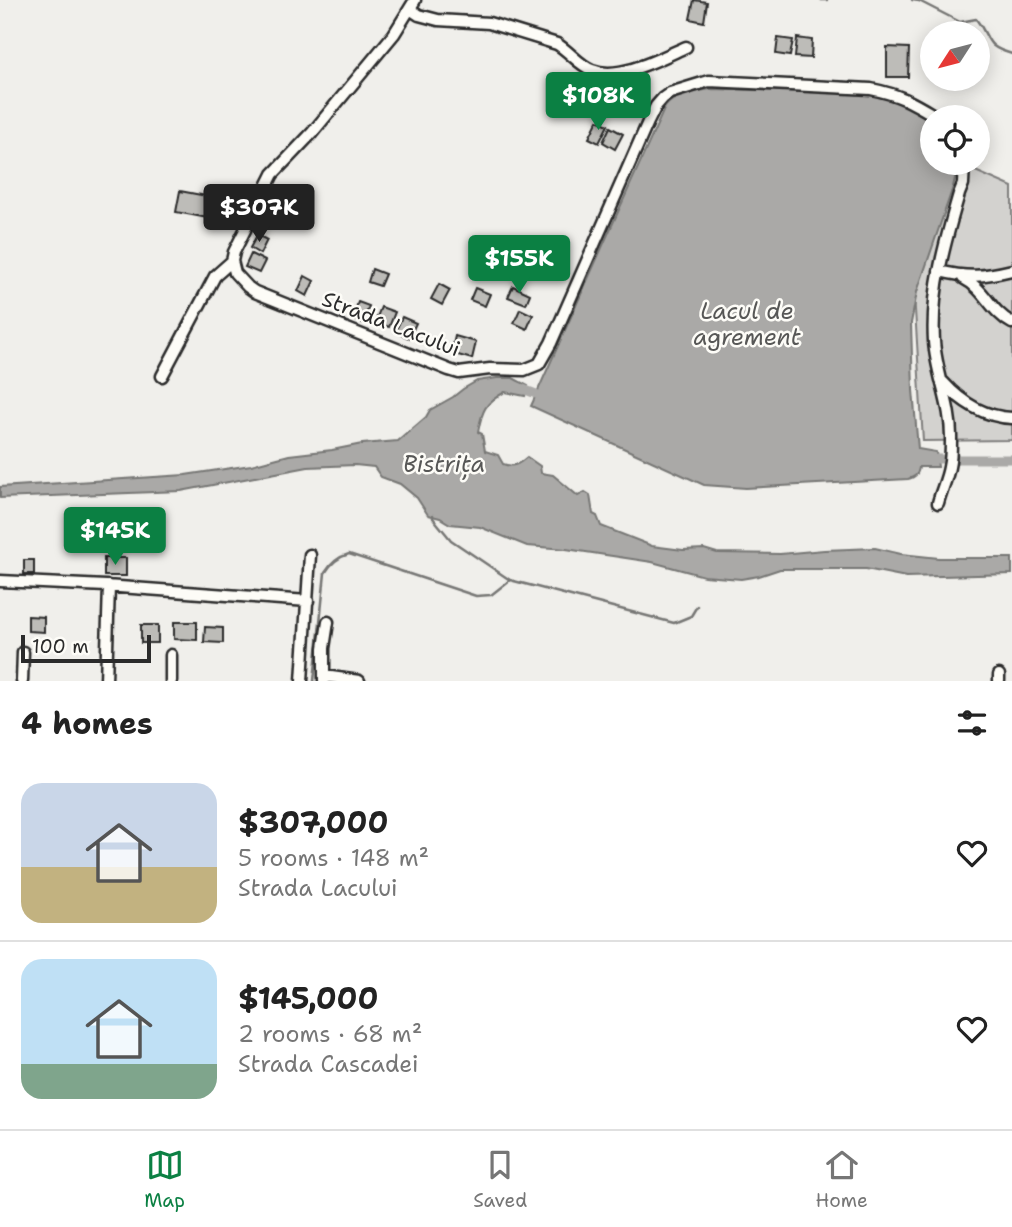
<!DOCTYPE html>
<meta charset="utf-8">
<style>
:root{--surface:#fff;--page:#f6f6f6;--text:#222;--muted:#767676;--line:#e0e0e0;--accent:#0b8043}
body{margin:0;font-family:"Shantell Sans",sans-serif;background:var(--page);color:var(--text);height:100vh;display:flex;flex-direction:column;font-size:26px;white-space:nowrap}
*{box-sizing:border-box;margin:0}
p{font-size:23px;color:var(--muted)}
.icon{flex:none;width:38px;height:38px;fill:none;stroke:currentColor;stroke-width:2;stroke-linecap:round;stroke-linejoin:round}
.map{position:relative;height:681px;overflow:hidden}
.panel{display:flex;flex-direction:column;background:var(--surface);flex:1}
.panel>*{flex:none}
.needle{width:46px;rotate:234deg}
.buttons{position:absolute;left:920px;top:21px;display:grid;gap:14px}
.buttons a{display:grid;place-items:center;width:70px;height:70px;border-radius:50%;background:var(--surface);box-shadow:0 4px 18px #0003;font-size:35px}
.scale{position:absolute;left:21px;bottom:18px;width:130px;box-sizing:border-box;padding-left:7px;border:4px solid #2b2b2b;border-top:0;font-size:19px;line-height:24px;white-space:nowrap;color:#2b2b2b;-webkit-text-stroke:5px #fdfcf7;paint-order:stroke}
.price{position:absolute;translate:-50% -60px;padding:0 16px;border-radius:7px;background:var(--accent);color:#fff;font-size:23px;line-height:46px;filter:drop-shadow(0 2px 4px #0008)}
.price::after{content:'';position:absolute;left:50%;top:42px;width:21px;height:16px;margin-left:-10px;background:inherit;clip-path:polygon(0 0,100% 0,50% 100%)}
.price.selected{background:#222;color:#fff}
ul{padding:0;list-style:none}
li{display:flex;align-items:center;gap:21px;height:175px;padding:0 21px}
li+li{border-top:2px solid var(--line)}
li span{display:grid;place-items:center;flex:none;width:196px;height:140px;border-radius:21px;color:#555}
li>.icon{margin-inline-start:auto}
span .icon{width:84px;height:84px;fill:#fffc;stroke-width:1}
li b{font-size:30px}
h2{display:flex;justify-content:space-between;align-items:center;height:84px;padding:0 21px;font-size:30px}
.tabs{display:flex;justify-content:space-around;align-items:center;height:98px;border-top:2px solid var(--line);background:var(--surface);font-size:19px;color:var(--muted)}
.tabs a{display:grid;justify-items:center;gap:4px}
.tabs .selected{color:var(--accent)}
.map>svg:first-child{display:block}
.green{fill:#d3d2cf;stroke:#7f7e7d;stroke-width:2}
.water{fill:#aaa9a7;stroke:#777775;stroke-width:2}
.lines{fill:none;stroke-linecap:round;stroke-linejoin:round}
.stream{stroke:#777775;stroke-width:2.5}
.canal{stroke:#aaa9a7;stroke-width:9}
.building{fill:#bdbcb8;stroke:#2b2b2b;stroke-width:2}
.minor-casing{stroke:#2b2b2b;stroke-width:15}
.minor{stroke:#fdfcf7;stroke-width:10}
.labels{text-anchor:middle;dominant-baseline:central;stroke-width:5;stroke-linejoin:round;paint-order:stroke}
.street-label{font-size:21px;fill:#2b2b2b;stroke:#fdfcf7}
.water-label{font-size:23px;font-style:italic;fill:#575756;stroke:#fdfcf7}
</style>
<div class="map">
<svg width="1012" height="681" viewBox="0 0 1012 681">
<rect width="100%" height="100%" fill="#f0efeb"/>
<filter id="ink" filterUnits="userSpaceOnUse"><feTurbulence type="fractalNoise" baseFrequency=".0143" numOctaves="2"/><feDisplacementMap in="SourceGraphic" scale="14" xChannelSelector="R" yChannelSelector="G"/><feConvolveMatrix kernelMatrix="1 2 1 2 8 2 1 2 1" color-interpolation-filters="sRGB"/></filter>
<g filter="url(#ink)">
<!-- green -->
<path class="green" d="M 957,163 L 1012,187 L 1012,440 L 923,441 L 914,293 Z"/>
<!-- water -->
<path class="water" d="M 710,89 L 864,93 C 889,96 912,106 933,120 L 933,163 L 957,163 L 958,165 L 953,187 L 917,292 L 911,323 L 913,390 L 918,449 L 936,452 L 938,467 L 919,467 C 918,475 915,477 908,479 L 746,488 L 704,485 L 531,406 L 665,107 C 675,94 694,92 710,89 Z
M 497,378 L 513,378 L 528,386 L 525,396 L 505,392 C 485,403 482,410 478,432 L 482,434 L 485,451 L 498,455 L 503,464 C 513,468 519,464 527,457 L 540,466 L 541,473 L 553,475 L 578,496 L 585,492 L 590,495 L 593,514 L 597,516 L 601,526 L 652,546 L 683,550 L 704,549 L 717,553 L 780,554 L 824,550 L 875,548 L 901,554 L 939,558 L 1012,558 L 1012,574 L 906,577 L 866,569 L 780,569 L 759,576 L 741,579 L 704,576 L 652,562 L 566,549 L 527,546 L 480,527 L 450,524 L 440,518 L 428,515 L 417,498 L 400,484 L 381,477 L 374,467 L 355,465 L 308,467 L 181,491 L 0,498 L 0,487 L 185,475 L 251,465 L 289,455 L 332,450 L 362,444 L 398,441 L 426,417 L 430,410 L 453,397 L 463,389 L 477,381 Z"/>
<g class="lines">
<!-- stream -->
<path class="stream" d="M 821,0 L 827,0
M 912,0 L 919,1 L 960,22 L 976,19 C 992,39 983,46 1012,54
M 433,515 L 433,518 L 451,540 L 510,580 L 674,623 L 691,616 L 697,606
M 314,681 L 325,573 C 331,563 338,557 349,554 L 476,596 L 491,595 L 510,580"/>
<!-- canal -->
<path class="canal" d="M 518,387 L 536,394
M 937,459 L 1012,459"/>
</g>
<!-- building -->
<path class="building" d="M 694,0 L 707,2 L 704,22 L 690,19 Z
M 778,38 L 793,40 L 790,56 L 776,54 Z
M 797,38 L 812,40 L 811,58 L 795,57 Z
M 887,47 L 909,48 L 908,77 L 887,77 Z
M 598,120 L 608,125 L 599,143 L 589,138 Z
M 610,127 L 623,134 L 615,149 L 603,142 Z
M 180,191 L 212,197 L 208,218 L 176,212 Z
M 257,235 L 267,240 L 260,254 L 250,248 Z
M 251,254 L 265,261 L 259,273 L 245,267 Z
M 539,254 L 554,261 L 547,275 L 532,267 Z
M 372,269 L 385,274 L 380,286 L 368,282 Z
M 305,276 L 314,281 L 307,296 L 298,291 Z
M 439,284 L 450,290 L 442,305 L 431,299 Z
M 513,286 L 530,294 L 526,304 L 508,297 Z
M 475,288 L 490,294 L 485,306 L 470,300 Z
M 358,302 L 369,306 L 363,323 L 352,319 Z
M 381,307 L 395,312 L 389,327 L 375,322 Z
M 520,309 L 533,315 L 527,329 L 514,323 Z
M 402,317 L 416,323 L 409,338 L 395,332 Z
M 455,336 L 476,342 L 472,359 L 451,353 Z
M 104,558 L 126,558 L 126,576 L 104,576 Z
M 24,560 L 34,560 L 34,574 L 24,574 Z
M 28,616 L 44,617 L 44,632 L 28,631 Z
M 174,622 L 197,622 L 197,640 L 174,639 Z
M 141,625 L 158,625 L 158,643 L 141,643 Z
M 205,627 L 223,628 L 223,643 L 204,642 Z"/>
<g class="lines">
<defs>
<path id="minor" d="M 415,0 L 394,34 L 312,133 L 273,174 L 234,252 L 232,261 L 235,273 L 248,287 L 255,292 L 449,370 L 459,373 L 490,369 L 524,370 L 539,364 L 551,343 L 648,122 L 656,106 L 663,98 L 670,93 L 709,81 L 871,89 C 901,95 912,102 937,117
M 410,9 L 419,15 L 438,20 L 489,23 L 557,44 C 569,51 579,65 592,70 C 619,81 661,58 686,47
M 939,271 C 968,278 983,277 1012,270
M 963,278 C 985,289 990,311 1012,323
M 162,376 L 215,276 L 232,261
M 943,382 C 961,402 985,417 1012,418
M 938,503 C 941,491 947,479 949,467 C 951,459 951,449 951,440 C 952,406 936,374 934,341 C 931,290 945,242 959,194 L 963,184 L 964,163
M 0,581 L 106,586 L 308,601
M 324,676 L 359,681
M 22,681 L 23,652
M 106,681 L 109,586
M 171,681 L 171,655
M 302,681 L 310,555
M 324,681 L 324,648 L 328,622
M 999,681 L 999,675"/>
</defs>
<!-- minor casing -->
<use href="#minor" class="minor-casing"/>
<!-- minor -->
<use href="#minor" class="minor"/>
</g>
</g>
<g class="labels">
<!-- street labels -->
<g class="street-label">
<text transform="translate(391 324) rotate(21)">Strada Lacului</text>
</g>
<!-- water labels -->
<g class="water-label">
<text x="747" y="311">Lacul de<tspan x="747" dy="26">agrement</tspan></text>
<text x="444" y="464">Bistrița</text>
</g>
</g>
</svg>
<div class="buttons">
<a><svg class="needle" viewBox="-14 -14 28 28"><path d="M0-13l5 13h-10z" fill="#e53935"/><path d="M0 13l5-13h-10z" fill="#767676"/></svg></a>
<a><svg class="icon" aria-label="locate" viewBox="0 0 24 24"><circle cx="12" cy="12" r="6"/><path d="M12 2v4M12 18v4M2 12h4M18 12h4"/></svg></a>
</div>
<div class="scale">100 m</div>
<b class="price" style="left:598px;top:132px">$108K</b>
<b class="price selected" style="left:259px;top:244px">$307K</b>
<b class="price" style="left:519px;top:295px">$155K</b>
<b class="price" style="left:115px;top:567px">$145K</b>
</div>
<section class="panel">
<h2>4 homes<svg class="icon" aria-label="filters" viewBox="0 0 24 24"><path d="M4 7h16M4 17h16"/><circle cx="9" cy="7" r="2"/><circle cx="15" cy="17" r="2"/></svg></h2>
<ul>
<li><span style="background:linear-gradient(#c9d6e8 60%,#c2b280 0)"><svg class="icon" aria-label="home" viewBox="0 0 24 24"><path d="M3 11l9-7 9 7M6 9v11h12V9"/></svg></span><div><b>$307,000</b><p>5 rooms · 148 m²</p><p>Strada Lacului</p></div><svg class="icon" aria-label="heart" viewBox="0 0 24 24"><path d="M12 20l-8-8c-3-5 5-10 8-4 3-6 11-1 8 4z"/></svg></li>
<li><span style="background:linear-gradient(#bfe0f5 75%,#7fa58c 0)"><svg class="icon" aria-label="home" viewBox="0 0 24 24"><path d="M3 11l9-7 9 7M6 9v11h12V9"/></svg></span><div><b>$145,000</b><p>2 rooms · 68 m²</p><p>Strada Cascadei</p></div><svg class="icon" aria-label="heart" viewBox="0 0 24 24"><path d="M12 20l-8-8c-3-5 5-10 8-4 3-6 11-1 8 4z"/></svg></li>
</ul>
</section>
<nav class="tabs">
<a class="selected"><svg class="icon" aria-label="map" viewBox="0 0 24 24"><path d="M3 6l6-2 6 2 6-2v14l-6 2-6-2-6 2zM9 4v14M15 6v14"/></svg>Map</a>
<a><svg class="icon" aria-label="saved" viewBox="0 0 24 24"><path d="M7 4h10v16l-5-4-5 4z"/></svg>Saved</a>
<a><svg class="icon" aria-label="home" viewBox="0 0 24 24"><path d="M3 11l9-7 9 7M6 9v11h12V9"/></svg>Home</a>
</nav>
